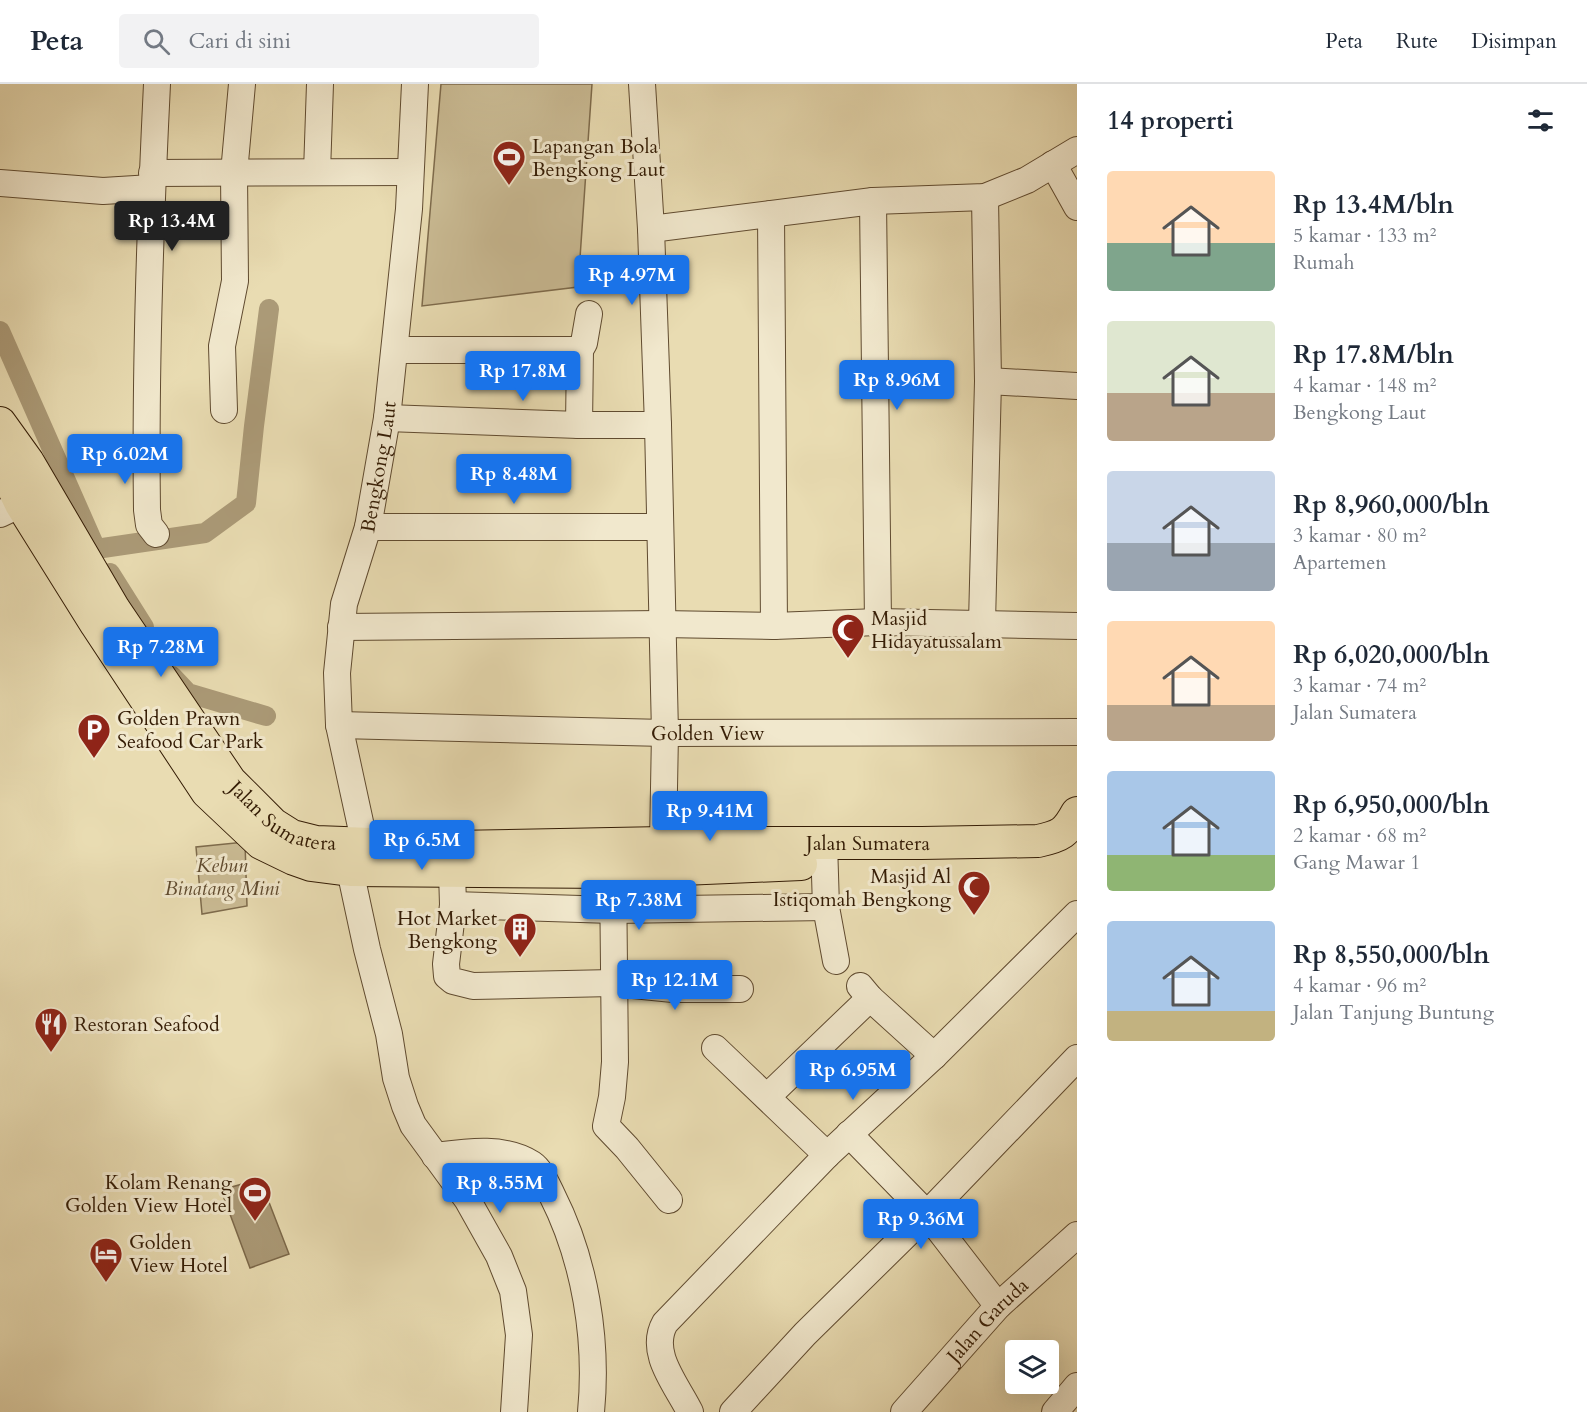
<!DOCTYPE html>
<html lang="id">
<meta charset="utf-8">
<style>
:root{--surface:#fff;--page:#f2f2f3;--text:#1f2937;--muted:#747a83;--line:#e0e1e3;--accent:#1a73e8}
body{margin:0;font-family:Cardo,serif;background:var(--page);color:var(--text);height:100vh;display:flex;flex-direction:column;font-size:22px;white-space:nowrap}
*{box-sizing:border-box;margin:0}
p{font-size:20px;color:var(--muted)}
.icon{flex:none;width:33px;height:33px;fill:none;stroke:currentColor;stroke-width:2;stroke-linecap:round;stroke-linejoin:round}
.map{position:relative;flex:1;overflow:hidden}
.side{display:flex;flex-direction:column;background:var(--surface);width:510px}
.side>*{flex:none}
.fabs{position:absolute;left:1005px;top:1256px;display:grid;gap:12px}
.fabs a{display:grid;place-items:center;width:54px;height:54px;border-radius:6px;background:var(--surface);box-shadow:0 6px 24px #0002;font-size:30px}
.price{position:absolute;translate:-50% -51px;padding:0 14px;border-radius:6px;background:var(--accent);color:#fff;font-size:20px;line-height:39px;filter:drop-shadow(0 2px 3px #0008)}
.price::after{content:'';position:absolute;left:50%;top:36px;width:18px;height:14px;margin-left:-9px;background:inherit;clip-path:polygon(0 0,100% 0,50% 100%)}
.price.on{background:#222;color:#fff}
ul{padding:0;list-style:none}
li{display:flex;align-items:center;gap:18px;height:150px;padding:0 30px}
li span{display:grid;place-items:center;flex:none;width:168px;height:120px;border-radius:6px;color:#555}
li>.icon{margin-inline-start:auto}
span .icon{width:72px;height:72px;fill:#fffc;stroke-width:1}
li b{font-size:26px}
h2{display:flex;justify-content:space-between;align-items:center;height:72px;padding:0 30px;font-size:26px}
header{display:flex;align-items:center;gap:36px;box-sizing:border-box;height:84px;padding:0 30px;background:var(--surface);border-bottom:2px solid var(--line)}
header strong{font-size:28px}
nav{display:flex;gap:33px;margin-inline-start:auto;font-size:21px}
.search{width:420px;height:54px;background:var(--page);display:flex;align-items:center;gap:15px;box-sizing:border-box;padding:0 21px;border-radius:6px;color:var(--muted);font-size:22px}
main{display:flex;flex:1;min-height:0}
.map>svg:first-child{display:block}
.green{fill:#cabb94;stroke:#7e6b4c;stroke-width:1.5}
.water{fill:#ab9a77;stroke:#7b6749;stroke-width:1.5}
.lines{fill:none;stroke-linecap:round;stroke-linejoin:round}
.canal{stroke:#ab9a77;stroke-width:20}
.minor-casing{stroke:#604b30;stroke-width:28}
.major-casing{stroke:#331b04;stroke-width:34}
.minor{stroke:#f1e8cd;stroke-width:26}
.major{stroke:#e9dcb2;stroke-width:32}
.labels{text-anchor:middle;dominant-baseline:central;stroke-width:6;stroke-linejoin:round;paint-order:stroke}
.poi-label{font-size:20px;fill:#331b04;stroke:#f1e8cd;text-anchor:start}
.street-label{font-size:20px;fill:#331b04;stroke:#f1e8cd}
.park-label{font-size:20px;font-style:italic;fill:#604b2f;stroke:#f1e8cd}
</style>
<header>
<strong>Peta</strong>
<div class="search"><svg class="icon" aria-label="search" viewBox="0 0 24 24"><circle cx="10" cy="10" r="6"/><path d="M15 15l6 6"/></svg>Cari di sini</div>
<nav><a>Peta</a><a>Rute</a><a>Disimpan</a></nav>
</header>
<main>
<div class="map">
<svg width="1077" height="1328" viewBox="0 0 1077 1328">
<rect width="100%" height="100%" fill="#e9dcb2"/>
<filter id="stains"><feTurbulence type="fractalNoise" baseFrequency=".00333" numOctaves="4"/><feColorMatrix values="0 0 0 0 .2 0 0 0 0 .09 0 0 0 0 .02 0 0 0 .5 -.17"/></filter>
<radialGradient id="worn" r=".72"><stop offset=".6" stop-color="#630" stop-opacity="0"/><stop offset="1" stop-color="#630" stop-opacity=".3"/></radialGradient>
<!-- green -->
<path class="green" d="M 441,0 L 592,0 L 578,203 L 422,222 Z
M 245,758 L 247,822 L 202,830 L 196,763 Z"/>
<!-- water -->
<path class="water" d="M 260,1095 L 289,1170 L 250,1184 L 221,1106 Z"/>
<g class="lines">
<!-- canal -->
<path class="canal" d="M 0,247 L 96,465 L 205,449 L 246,419 L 254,342 L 269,225
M 110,489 L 144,543
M 172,592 L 188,609 L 266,632"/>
<defs>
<g id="minor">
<path d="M 642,0 L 651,145"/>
<path d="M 1053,80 L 1077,123"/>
<path d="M 317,88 L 320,0"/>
<path d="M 152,89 L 410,88"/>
<path d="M 0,99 L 103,107 L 152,104"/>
<path d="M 873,117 L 878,538"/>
<path d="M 771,130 L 774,542"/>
<path d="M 395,266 L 580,266"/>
<path d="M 988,297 L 1077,302"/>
<path d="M 224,326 L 222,262 L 235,197 L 234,89 L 242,0"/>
<path d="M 387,334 L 579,341 L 658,341"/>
<path d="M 579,341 L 580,266 L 584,259 L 589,230"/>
<path d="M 0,430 L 21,420 L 36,410"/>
<path d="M 368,443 L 660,443"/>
<path d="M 156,450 L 149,441 L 147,426 C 145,284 150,142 157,0"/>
<path d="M 982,539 L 988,297 L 985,113"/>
<path d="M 341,543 L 662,540 L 774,542 L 878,538 L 1077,542"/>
<path id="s1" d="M 339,641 L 665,649 L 1077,648"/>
<path d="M 663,759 L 665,649 L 658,341 L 651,145 L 873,117 L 985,113 L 1027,96 L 1077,66"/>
<path d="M 824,759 L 826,823 L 836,877"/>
<path id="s2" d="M 365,761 L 339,641 L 337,589 L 344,520 L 368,443 L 387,334 L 409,125 L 415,0"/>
<path d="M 350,786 L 367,865 L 389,950 L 396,994 L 405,1022 L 413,1041 L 467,1115 L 499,1172 L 513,1207 L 519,1251 L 514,1328"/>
<path d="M 452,787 L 453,821 L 446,880 L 447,892 L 453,897 L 473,902 L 613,899 L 673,905 L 740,905"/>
<path d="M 613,788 L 615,978 L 612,1013 L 606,1042 L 627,1064 L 669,1116"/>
<path d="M 453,821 L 613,826 L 826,823"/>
<path d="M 860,902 L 870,914 L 934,972"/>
<path d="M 715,964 L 827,1071"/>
<path d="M 767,1013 L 870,914"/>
<path d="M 849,1050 L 927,1130 L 998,1222"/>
<path d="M 435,1072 C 466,1068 504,1062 532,1080 C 541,1086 547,1101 552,1111 C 585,1176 598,1255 591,1328"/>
<path d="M 690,1328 C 677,1301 648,1269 665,1239 L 827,1071 L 934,972 L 1077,830"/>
<path d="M 733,1328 L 805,1250 L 927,1130 L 1077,974"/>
<path id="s3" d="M 904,1328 L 998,1222 L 1077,1151"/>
<path d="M 1055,1328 L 1077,1302"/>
</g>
<g id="major">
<path id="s4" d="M 0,339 L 28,378 L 114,525 L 230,697 L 273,740 L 292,752 L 316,758 L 453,763 L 663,759 L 922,759 L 1038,757 C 1061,752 1066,749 1077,729"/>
<path d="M 0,376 L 21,420 L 96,540 L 207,708 L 261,759 L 294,775 L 311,781 L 350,786 L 613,788 L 801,780"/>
</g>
</defs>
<!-- minor casing -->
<use href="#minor" class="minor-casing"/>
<!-- major casing -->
<use href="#major" class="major-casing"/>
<!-- minor -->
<use href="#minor" class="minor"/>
<!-- major -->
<use href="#major" class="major"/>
</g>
<!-- icons -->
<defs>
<symbol id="stadium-pin" viewBox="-11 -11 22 30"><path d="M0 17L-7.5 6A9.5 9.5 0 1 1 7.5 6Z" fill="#8f2418" stroke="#f1e8cd"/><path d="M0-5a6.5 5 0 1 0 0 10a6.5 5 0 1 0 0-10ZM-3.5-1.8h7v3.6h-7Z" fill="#fff"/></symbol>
<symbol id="mosque-pin" viewBox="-11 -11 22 30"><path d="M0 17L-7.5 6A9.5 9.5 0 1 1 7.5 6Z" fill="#8f2418" stroke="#f1e8cd"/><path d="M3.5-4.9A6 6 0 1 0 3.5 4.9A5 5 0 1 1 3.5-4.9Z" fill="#fff"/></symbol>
<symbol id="parking-pin" viewBox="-11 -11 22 30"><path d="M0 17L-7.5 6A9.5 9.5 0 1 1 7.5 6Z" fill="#8f2418" stroke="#f1e8cd"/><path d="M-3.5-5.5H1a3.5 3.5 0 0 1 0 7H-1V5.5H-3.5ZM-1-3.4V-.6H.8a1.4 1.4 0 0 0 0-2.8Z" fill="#fff"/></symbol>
<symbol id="building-pin" viewBox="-11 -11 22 30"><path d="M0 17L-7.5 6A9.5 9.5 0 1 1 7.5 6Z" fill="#8f2418" stroke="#f1e8cd"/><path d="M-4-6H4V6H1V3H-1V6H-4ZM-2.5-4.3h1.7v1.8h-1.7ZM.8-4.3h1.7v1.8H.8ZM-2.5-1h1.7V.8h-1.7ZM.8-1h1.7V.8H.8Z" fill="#fff"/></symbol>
<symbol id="restaurant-pin" viewBox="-11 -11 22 30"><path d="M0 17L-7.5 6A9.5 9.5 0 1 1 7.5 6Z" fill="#8f2418" stroke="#f1e8cd"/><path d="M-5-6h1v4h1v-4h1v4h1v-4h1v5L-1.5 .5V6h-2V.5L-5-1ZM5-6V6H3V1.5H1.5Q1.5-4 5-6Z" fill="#fff"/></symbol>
<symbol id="hotel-pin" viewBox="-11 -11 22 30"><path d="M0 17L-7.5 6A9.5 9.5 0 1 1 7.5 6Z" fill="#8f2418" stroke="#f1e8cd"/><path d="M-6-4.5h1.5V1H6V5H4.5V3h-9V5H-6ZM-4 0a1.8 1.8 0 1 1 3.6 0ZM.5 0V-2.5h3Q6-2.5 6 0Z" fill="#fff"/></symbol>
</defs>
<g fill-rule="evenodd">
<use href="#stadium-pin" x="490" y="54" width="38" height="52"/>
<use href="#mosque-pin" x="829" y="527" width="38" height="52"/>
<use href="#parking-pin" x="75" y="627" width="38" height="52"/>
<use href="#mosque-pin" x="955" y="784" width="38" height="52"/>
<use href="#building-pin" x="501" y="826" width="38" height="52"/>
<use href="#restaurant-pin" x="32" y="921" width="38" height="52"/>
<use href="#stadium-pin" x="236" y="1090" width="38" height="52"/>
<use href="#hotel-pin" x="87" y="1151" width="38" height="52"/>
</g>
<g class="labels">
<!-- poi labels -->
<g class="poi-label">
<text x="532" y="62">Lapangan Bola<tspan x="532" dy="23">Bengkong Laut</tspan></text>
<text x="871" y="534">Masjid<tspan x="871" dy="23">Hidayatussalam</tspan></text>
<text x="117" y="634">Golden Prawn<tspan x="117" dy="23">Seafood Car Park</tspan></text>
<text x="951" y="792" text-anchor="end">Masjid Al<tspan x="951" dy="23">Istiqomah Bengkong</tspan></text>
<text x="497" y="834" text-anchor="end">Hot Market<tspan x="497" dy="23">Bengkong</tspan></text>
<text x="74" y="940">Restoran Seafood</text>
<text x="232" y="1098" text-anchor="end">Kolam Renang<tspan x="232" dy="23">Golden View Hotel</tspan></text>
<text x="129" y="1158">Golden<tspan x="129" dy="23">View Hotel</tspan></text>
</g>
<!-- street labels -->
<g class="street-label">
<text stroke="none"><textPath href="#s2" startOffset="386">Bengkong Laut</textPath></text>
<text stroke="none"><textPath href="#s1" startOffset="369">Golden View</textPath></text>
<text stroke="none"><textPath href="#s4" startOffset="492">Jalan Sumatera</textPath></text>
<text stroke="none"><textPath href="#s4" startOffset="1086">Jalan Sumatera</textPath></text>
<text stroke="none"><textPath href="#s3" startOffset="124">Jalan Garuda</textPath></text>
</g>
<!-- park labels -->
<g class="park-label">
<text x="222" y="781">Kebun<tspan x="222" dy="23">Binatang Mini</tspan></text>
</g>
</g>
<rect width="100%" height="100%" filter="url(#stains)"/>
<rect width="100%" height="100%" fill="url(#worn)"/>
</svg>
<div class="fabs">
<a><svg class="icon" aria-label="layers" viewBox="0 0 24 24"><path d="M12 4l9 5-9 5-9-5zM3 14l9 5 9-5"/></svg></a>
</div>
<b class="price on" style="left:172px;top:168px">Rp 13.4M</b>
<b class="price" style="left:632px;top:222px">Rp 4.97M</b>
<b class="price" style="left:523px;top:318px">Rp 17.8M</b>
<b class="price" style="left:897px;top:327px">Rp 8.96M</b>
<b class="price" style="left:125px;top:401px">Rp 6.02M</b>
<b class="price" style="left:514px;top:421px">Rp 8.48M</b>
<b class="price" style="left:161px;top:594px">Rp 7.28M</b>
<b class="price" style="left:710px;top:758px">Rp 9.41M</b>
<b class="price" style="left:422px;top:787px">Rp 6.5M</b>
<b class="price" style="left:639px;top:847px">Rp 7.38M</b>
<b class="price" style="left:675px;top:927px">Rp 12.1M</b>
<b class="price" style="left:853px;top:1017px">Rp 6.95M</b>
<b class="price" style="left:500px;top:1130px">Rp 8.55M</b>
<b class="price" style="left:921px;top:1166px">Rp 9.36M</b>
</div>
<section class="side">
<h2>14 properti<svg class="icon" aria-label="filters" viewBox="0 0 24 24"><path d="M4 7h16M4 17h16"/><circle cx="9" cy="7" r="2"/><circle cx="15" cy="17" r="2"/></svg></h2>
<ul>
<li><span style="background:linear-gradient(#ffd9b3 60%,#7fa58c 0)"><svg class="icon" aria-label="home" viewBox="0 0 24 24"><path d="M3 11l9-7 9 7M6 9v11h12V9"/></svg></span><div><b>Rp 13.4M/bln</b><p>5 kamar · 133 m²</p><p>Rumah</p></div></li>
<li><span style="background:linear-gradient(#dfe7d0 60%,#b9a48a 0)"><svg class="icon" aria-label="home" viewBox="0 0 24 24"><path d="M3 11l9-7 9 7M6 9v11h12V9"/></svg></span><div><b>Rp 17.8M/bln</b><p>4 kamar · 148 m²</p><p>Bengkong Laut</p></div></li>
<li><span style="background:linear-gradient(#c9d6e8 60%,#9aa5b1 0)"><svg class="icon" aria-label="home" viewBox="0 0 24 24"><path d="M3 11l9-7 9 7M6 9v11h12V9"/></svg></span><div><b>Rp 8,960,000/bln</b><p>3 kamar · 80 m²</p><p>Apartemen</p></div></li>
<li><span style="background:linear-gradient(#ffd9b3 70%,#b9a48a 0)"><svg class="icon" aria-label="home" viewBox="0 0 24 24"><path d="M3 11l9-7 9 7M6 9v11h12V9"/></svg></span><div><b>Rp 6,020,000/bln</b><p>3 kamar · 74 m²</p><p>Jalan Sumatera</p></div></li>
<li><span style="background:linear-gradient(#a9c7e8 70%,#8fb573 0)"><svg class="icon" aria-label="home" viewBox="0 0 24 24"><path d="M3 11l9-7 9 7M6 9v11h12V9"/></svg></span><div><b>Rp 6,950,000/bln</b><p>2 kamar · 68 m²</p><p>Gang Mawar 1</p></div></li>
<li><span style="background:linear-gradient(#a9c7e8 75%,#c2b280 0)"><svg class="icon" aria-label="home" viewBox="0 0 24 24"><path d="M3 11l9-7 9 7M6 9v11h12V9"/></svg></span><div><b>Rp 8,550,000/bln</b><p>4 kamar · 96 m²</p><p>Jalan Tanjung Buntung</p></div></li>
</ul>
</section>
</main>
